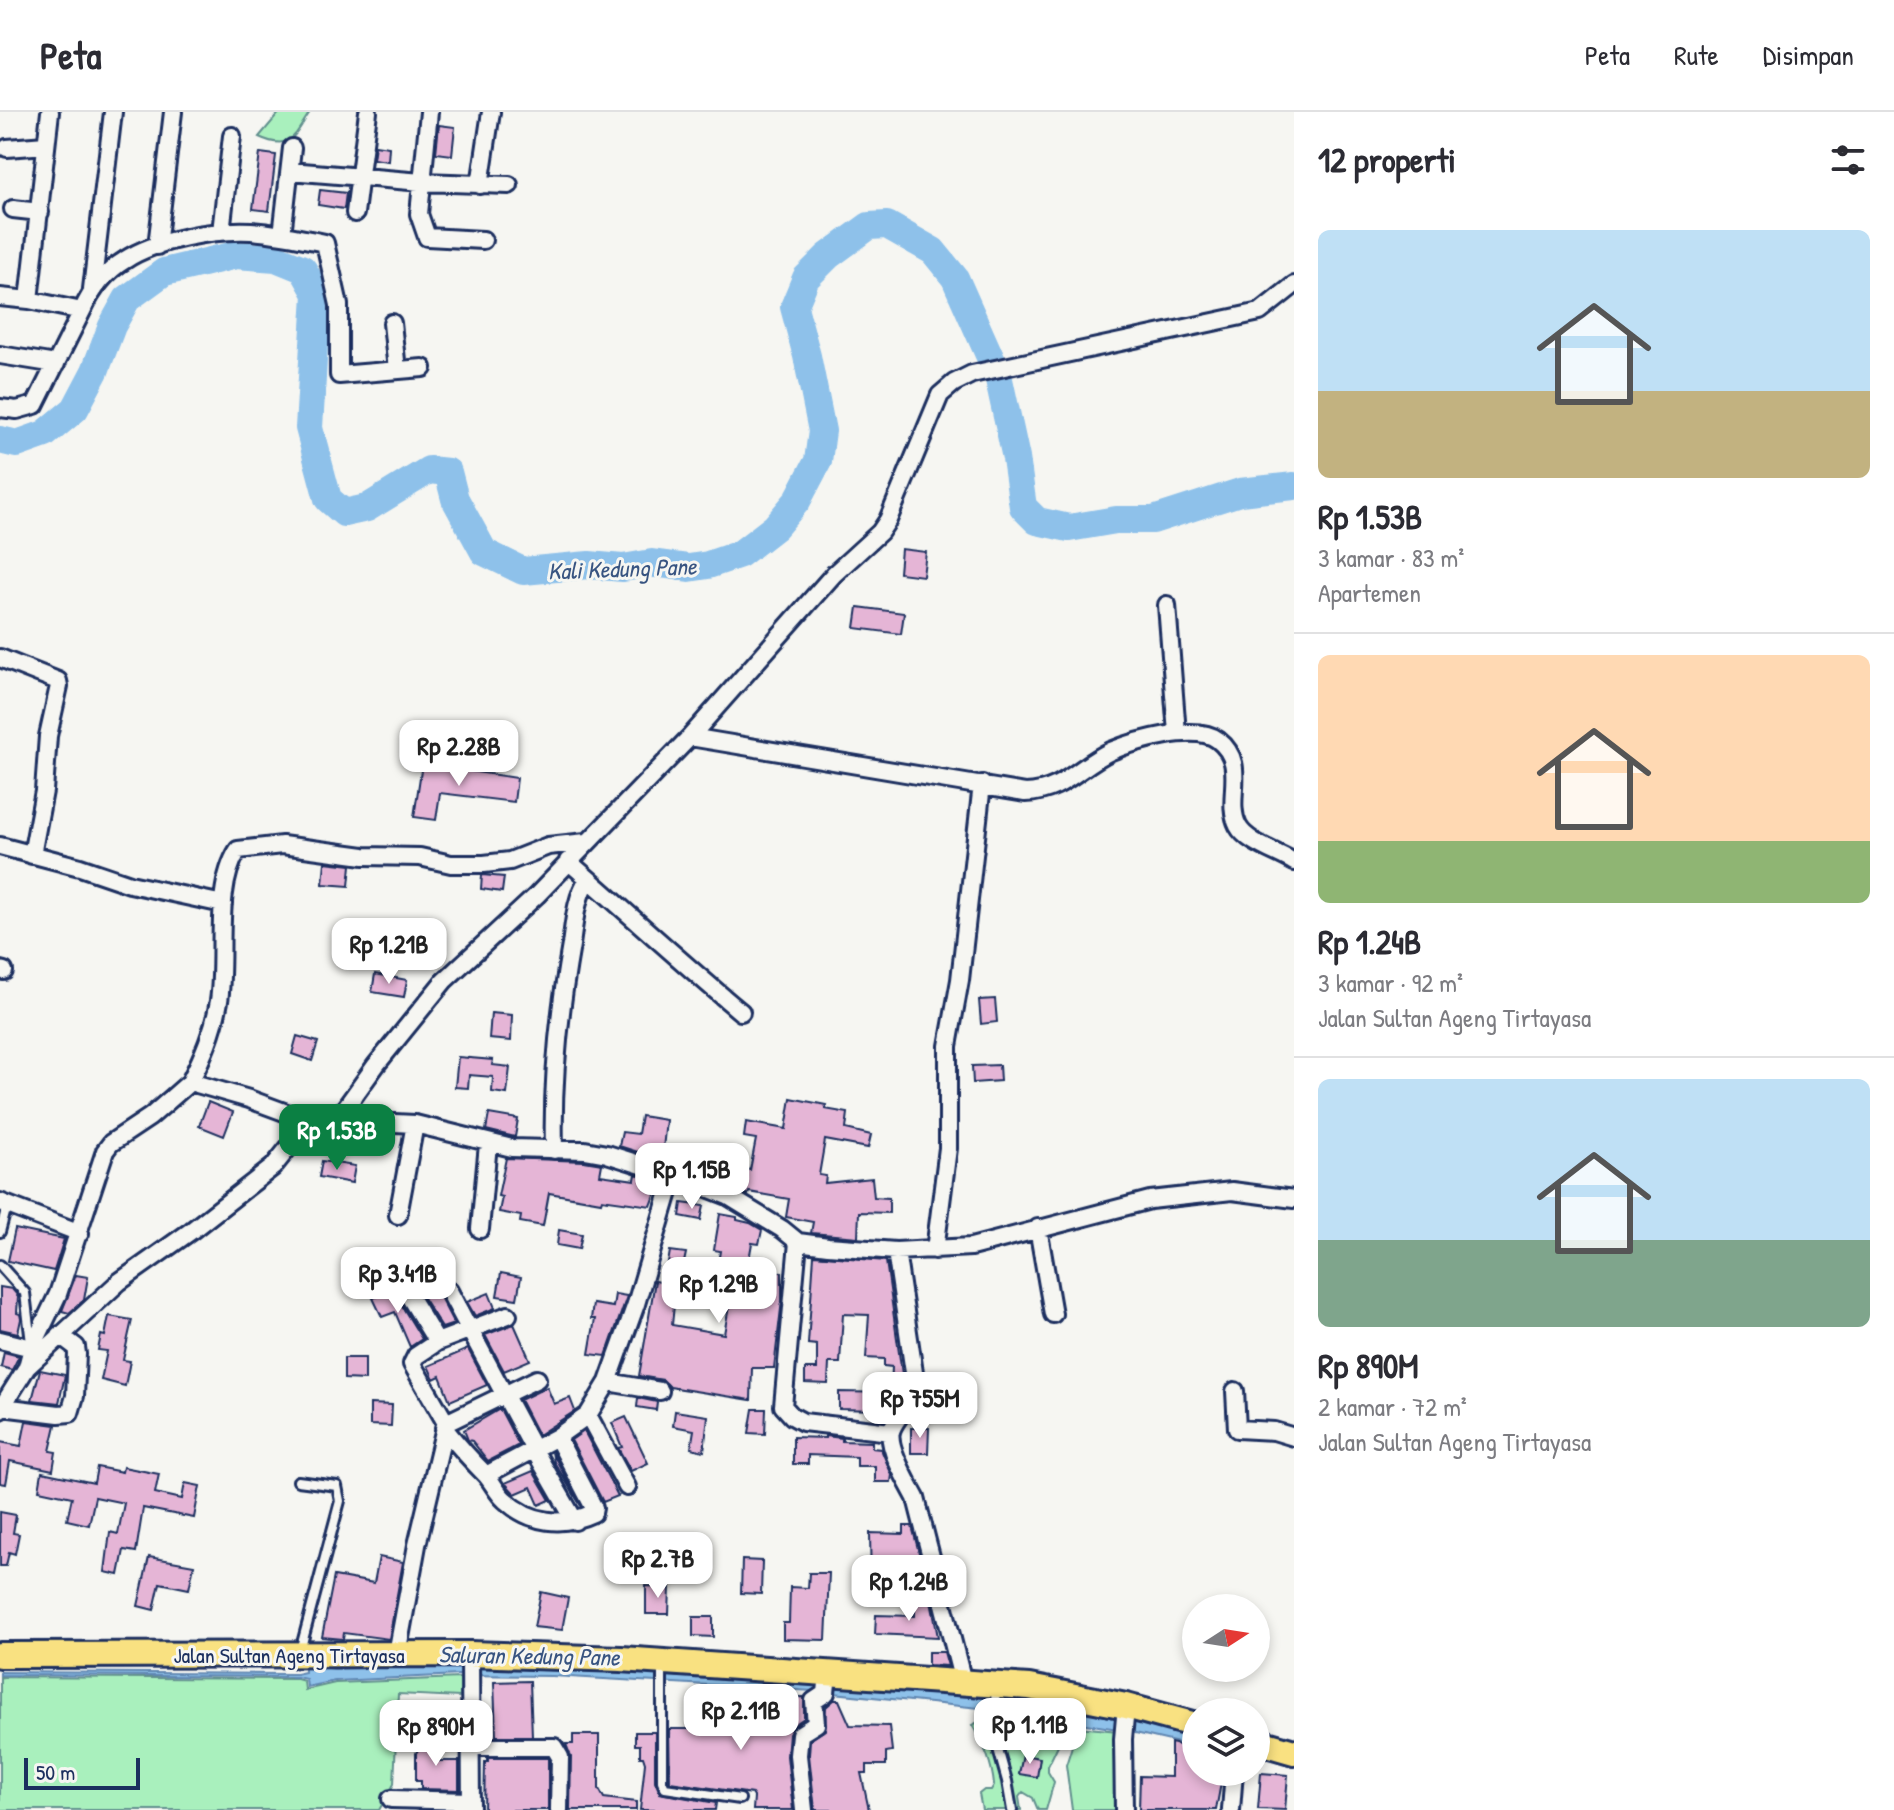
<!DOCTYPE html>
<html lang="id">
<meta charset="utf-8">
<style>
:root{--surface:#fff;--page:#f7f7f7;--text:#2b2b33;--muted:#7c7c81;--line:#e1e1e2;--accent:#0b8043}
body{margin:0;font-family:"Patrick Hand",sans-serif;background:var(--page);color:var(--text);height:100vh;display:flex;flex-direction:column;font-size:30px;white-space:nowrap}
*{box-sizing:border-box;margin:0}
p{font-size:26px;color:var(--muted)}
.icon{flex:none;width:44px;height:44px;fill:none;stroke:currentColor;stroke-width:2;stroke-linecap:round;stroke-linejoin:round}
.map{position:relative;flex:1;overflow:hidden}
.drawer{display:flex;flex-direction:column;background:var(--surface);width:600px}
.drawer>*{flex:none}
.needle{width:52px;rotate:78deg}
.fabs{position:absolute;left:1182px;top:1482px;display:grid;gap:16px}
.fabs a{display:grid;place-items:center;width:88px;height:88px;border-radius:50%;background:var(--surface);box-shadow:0 4px 12px #0003;font-size:40px}
.scale{position:absolute;left:24px;bottom:20px;width:116px;box-sizing:border-box;padding-left:8px;border:4px solid #1b2f5e;border-top:0;font-size:22px;line-height:28px;white-space:nowrap;color:#1b2f5e;-webkit-text-stroke:6px #f6f6f2;paint-order:stroke}
.price{position:absolute;translate:-50% -68px;padding:0 18px;border-radius:16px;background:#fff;color:#222;font-size:26px;line-height:52px;filter:drop-shadow(0 2px 4px #0008)}
.price::after{content:'';position:absolute;left:50%;top:48px;width:24px;height:18px;margin-left:-12px;background:inherit;clip-path:polygon(0 0,100% 0,50% 100%)}
.price.selected{background:var(--accent);color:#fff}
ul{padding:0;list-style:none}
li{display:grid;align-content:center;gap:16px;height:424px;padding:0 24px}
li+li{border-top:2px solid var(--line)}
li span{display:grid;place-items:center;height:248px;border-radius:12px;color:#555}
li>.icon{margin-inline-start:auto}
span .icon{width:144px;height:144px;fill:#fffc;stroke-width:1}
li b{font-size:34px}
h2{display:flex;justify-content:space-between;align-items:center;height:96px;padding:0 24px;font-size:34px}
header{display:flex;align-items:center;gap:48px;box-sizing:border-box;height:112px;padding:0 40px;background:var(--surface);border-bottom:2px solid var(--line)}
header strong{font-size:38px}
nav{display:flex;gap:44px;margin-inline-start:auto;font-size:28px}
main{display:flex;flex:1;min-height:0}
.map>svg:first-child{display:block}
.green{fill:#a9f0bd;stroke:#62908e;stroke-width:2}
.water{fill:#8ec1ea;stroke:#6087b2;stroke-width:2}
.lines{fill:none;stroke-linecap:round;stroke-linejoin:round}
.river{stroke:#8ec1ea;stroke-width:28}
.building{fill:#e5b5d6;stroke:#1b2f5e;stroke-width:2}
.lane-casing{stroke:#1b2f5e;stroke-width:14}
.street-casing{stroke:#1b2f5e;stroke-width:22}
.primary-casing{stroke:#1b2f5e;stroke-width:30}
.lane{stroke:#f6f6f2;stroke-width:8}
.street{stroke:#f6f6f2;stroke-width:16}
.primary{stroke:#f9e181;stroke-width:24}
.labels{text-anchor:middle;dominant-baseline:central;stroke-width:6;stroke-linejoin:round;paint-order:stroke}
.street-label{font-size:22px;fill:#1b2f5e;stroke:#f6f6f2}
.water-label{font-size:24px;font-style:italic;fill:#385481;stroke:#f6f6f2}
</style>
<header>
<strong>Peta</strong>
<nav><a>Peta</a><a>Rute</a><a>Disimpan</a></nav>
</header>
<main>
<div class="map">
<svg width="1294" height="1698" viewBox="0 0 1294 1698">
<rect width="100%" height="100%" fill="#f6f6f2"/>
<filter id="ink" filterUnits="userSpaceOnUse"><feTurbulence type="fractalNoise" baseFrequency=".0125" numOctaves="2"/><feDisplacementMap in="SourceGraphic" scale="16" xChannelSelector="R" yChannelSelector="G"/><feConvolveMatrix kernelMatrix="1 2 1 2 8 2 1 2 1" color-interpolation-filters="sRGB"/></filter>
<g filter="url(#ink)">
<!-- green -->
<path class="green" d="M 280,0 L 310,0 C 295,22 292,40 259,25 Z
M 0,1565 L 297,1567 L 304,1569 L 305,1578 L 335,1571 L 460,1566 L 460,1585 L 398,1582 L 394,1672 L 379,1698 L 0,1698 Z
M 987,1606 L 1067,1614 L 1048,1654 L 1048,1660 L 1054,1670 L 1046,1698 L 1038,1698 L 1033,1686 L 1023,1680 L 1019,1685 L 1021,1698 L 982,1698 L 979,1682 L 984,1678 L 991,1678 L 994,1673 C 992,1650 984,1632 972,1613 Z
M 1078,1615 L 1118,1619 L 1120,1698 L 1072,1698 L 1066,1653 Z"/>
<!-- water -->
<path class="water" d="M 305,1552 L 334,1557 L 459,1552 L 815,1567 L 990,1586 L 1120,1605 L 1196,1623 L 1196,1635 L 1118,1617 L 989,1597 L 814,1579 L 552,1564 L 460,1563 L 335,1569 L 307,1575 L 306,1567 L 297,1565 L 0,1563 L 0,1560 L 296,1562 L 305,1560 Z"/>
<g class="lines">
<!-- river -->
<path class="river" d="M 0,328 L 17,332 L 45,322 L 75,297 L 95,259 L 112,214 L 127,187 L 164,160 L 236,143 L 276,146 L 303,157 L 317,182 L 309,316 L 328,387 L 344,401 L 367,396 L 429,358 L 448,360 L 455,387 L 484,440 L 523,459 L 589,453 L 623,456 L 652,451 L 689,456 L 708,453 L 740,442 L 775,415 L 797,389 L 818,349 L 822,319 L 807,244 L 794,195 L 806,166 L 828,144 L 869,114 L 887,113 L 933,139 L 955,166 L 998,263 L 1016,346 L 1023,395 L 1037,409 L 1069,416 L 1116,408 L 1153,408 L 1240,380 L 1294,374"/>
</g>
<!-- building -->
<path class="building" d="M 439,13 L 455,15 L 452,43 L 436,41 Z
M 375,33 L 389,35 L 388,49 L 373,47 Z
M 260,41 L 276,43 L 269,99 L 253,97 Z
M 320,78 L 346,81 L 344,97 L 318,93 Z
M 901,437 L 926,440 L 923,464 L 899,461 Z
M 858,495 L 904,501 L 901,522 L 855,516 Z
M 422,652 L 517,666 L 514,690 L 440,681 L 436,708 L 414,705 Z
M 325,750 L 351,753 L 349,774 L 323,772 Z
M 482,763 L 504,765 L 502,780 L 481,777 Z
M 375,862 L 407,868 L 404,885 L 372,880 Z
M 995,887 L 997,910 L 981,912 L 979,888 Z
M 491,901 L 512,903 L 511,929 L 489,927 Z
M 297,924 L 318,930 L 312,949 L 292,942 Z
M 458,945 L 493,948 L 492,953 L 510,955 L 507,982 L 492,980 L 493,965 L 469,963 L 468,976 L 455,975 Z
M 999,953 L 1000,969 L 973,971 L 972,954 Z
M 791,986 L 826,993 L 825,997 L 848,1001 L 846,1017 L 871,1023 L 868,1036 L 825,1028 L 819,1063 L 826,1064 L 825,1071 L 872,1066 L 874,1085 L 889,1086 L 889,1101 L 859,1100 L 858,1125 L 811,1121 L 813,1110 L 786,1105 L 789,1087 L 749,1080 L 748,1083 L 731,1073 L 734,1055 L 750,1058 L 756,1027 L 744,1025 L 746,1010 L 786,1017 Z
M 208,990 L 233,1000 L 224,1024 L 199,1014 Z
M 489,1002 L 518,1007 L 515,1025 L 486,1018 Z
M 641,1004 L 666,1008 L 663,1037 L 727,1046 L 724,1061 L 685,1055 L 619,1034 L 622,1020 L 638,1022 Z
M 506,1046 L 584,1049 L 602,1052 L 600,1063 L 635,1068 L 636,1062 L 660,1070 L 651,1094 L 602,1087 L 601,1090 L 549,1081 L 543,1114 L 520,1110 L 521,1104 L 499,1100 L 502,1085 L 498,1084 Z
M 322,1049 L 355,1054 L 352,1071 L 319,1065 Z
M 682,1091 L 704,1094 L 701,1108 L 680,1104 Z
M 720,1102 L 737,1105 L 737,1108 L 750,1111 L 762,1118 L 759,1132 L 752,1131 L 747,1159 L 782,1160 L 782,1188 L 774,1256 L 752,1256 L 751,1288 L 670,1275 L 663,1268 L 639,1264 L 655,1169 L 676,1173 L 672,1213 L 724,1222 L 732,1178 L 714,1175 L 720,1139 L 714,1138 Z
M 15,1117 L 64,1127 L 54,1159 L 8,1149 Z
M 559,1118 L 582,1122 L 579,1137 L 557,1133 Z
M 670,1139 L 686,1141 L 682,1160 L 667,1157 Z
M 814,1143 L 886,1149 L 904,1276 L 891,1276 L 892,1255 L 884,1254 L 884,1247 L 866,1246 L 869,1203 L 843,1202 L 840,1251 L 829,1251 L 828,1272 L 805,1271 L 805,1257 L 817,1257 L 817,1233 L 808,1232 Z
M 501,1161 L 521,1165 L 517,1187 L 497,1184 Z
M 76,1163 L 88,1165 L 84,1188 L 69,1201 L 62,1199 Z
M 438,1163 L 441,1171 L 439,1183 L 454,1212 L 442,1216 L 415,1173 Z
M 0,1175 L 12,1177 L 18,1184 L 17,1201 L 20,1202 L 21,1207 L 18,1221 L 0,1217 Z
M 392,1178 L 422,1227 L 410,1235 L 395,1200 L 382,1205 L 373,1186 Z
M 489,1181 L 495,1196 L 475,1204 L 467,1190 Z
M 615,1182 L 627,1184 L 606,1244 L 589,1242 L 595,1207 L 591,1207 L 593,1192 L 613,1195 Z
M 109,1204 L 132,1208 L 123,1248 L 130,1249 L 125,1274 L 101,1268 L 107,1239 L 98,1238 L 101,1223 L 105,1224 Z
M 514,1212 L 530,1248 L 504,1259 L 485,1223 Z
M 468,1237 L 487,1273 L 450,1289 L 440,1264 L 434,1267 L 428,1254 Z
M 4,1240 L 19,1244 L 12,1258 L 1,1255 Z
M 344,1246 L 365,1246 L 365,1268 L 344,1267 Z
M 40,1258 L 65,1263 L 59,1291 L 32,1288 Z
M 547,1275 L 554,1292 L 570,1286 L 575,1299 L 538,1323 L 520,1288 Z
M 839,1280 L 895,1281 L 895,1292 L 884,1307 L 877,1307 L 878,1298 L 839,1297 Z
M 638,1286 L 657,1290 L 656,1298 L 637,1295 Z
M 370,1292 L 392,1293 L 391,1314 L 370,1313 Z
M 500,1297 L 519,1333 L 488,1349 L 472,1329 L 468,1328 L 464,1318 Z
M 753,1297 L 766,1297 L 765,1322 L 749,1321 Z
M 675,1299 L 708,1304 L 704,1339 L 691,1336 L 694,1318 L 673,1314 Z
M 626,1305 L 648,1351 L 631,1359 L 618,1336 L 622,1335 L 612,1311 Z
M 26,1309 L 56,1313 L 50,1339 L 56,1340 L 53,1358 L 10,1349 L 6,1372 L 0,1371 L 0,1330 L 21,1334 Z
M 911,1316 L 929,1316 L 928,1341 L 911,1341 Z
M 584,1319 L 618,1384 L 603,1390 L 571,1328 Z
M 825,1324 L 842,1326 L 842,1329 L 872,1330 L 872,1336 L 881,1337 L 892,1363 L 891,1370 L 875,1370 L 875,1354 L 857,1354 L 857,1345 L 808,1343 L 808,1352 L 793,1352 L 793,1325 L 825,1326 Z
M 552,1340 L 581,1394 L 554,1350 Z
M 97,1355 L 122,1360 L 123,1355 L 159,1362 L 155,1381 L 182,1387 L 185,1371 L 200,1374 L 194,1406 L 143,1396 L 136,1440 L 124,1438 L 119,1463 L 105,1460 L 110,1420 L 118,1422 L 124,1391 L 95,1385 L 89,1413 L 67,1408 L 72,1385 L 39,1378 L 42,1360 L 94,1371 Z
M 533,1359 L 550,1388 L 539,1393 L 531,1375 L 515,1382 L 505,1371 Z
M 0,1400 L 16,1403 L 13,1421 L 19,1422 L 15,1442 L 9,1440 L 6,1454 L 0,1454 Z
M 904,1414 L 912,1414 L 925,1464 L 896,1463 L 896,1474 L 871,1474 L 870,1421 L 904,1422 Z
M 149,1445 L 194,1453 L 189,1477 L 160,1471 L 154,1498 L 138,1494 Z
M 379,1445 L 403,1450 L 389,1527 L 344,1521 L 343,1527 L 322,1525 L 334,1464 L 374,1471 Z
M 742,1448 L 762,1449 L 761,1482 L 741,1481 Z
M 809,1461 L 829,1461 L 826,1528 L 783,1527 L 783,1511 L 789,1511 L 790,1475 L 808,1476 Z
M 646,1474 L 670,1475 L 669,1502 L 646,1502 Z
M 541,1480 L 568,1486 L 562,1518 L 534,1515 Z
M 915,1489 L 931,1489 L 938,1525 L 875,1522 L 876,1503 L 915,1504 Z
M 693,1505 L 713,1505 L 713,1525 L 693,1524 Z
M 928,1540 L 944,1540 L 948,1554 L 928,1553 Z
M 530,1569 L 532,1624 L 496,1624 L 494,1570 Z
M 804,1585 L 804,1606 L 794,1613 L 789,1621 L 787,1644 L 793,1698 L 753,1698 L 754,1685 L 752,1682 L 670,1670 L 669,1617 L 724,1617 L 724,1591 L 768,1591 L 767,1586 Z
M 834,1588 L 839,1588 L 850,1613 L 889,1614 L 892,1639 L 886,1640 L 886,1653 L 867,1653 L 867,1661 L 861,1661 L 869,1698 L 815,1698 L 809,1643 L 810,1628 L 825,1618 L 826,1595 Z
M 635,1620 L 655,1620 L 655,1669 L 660,1681 L 716,1691 L 715,1698 L 640,1698 L 645,1651 L 643,1645 L 640,1645 L 640,1633 L 635,1633 Z
M 573,1623 L 599,1623 L 599,1677 L 604,1686 L 636,1690 L 636,1698 L 570,1698 L 571,1645 L 566,1632 L 573,1632 Z
M 425,1626 L 440,1628 L 438,1649 L 459,1649 L 459,1678 L 421,1677 L 421,1669 L 416,1669 L 416,1641 Z
M 1171,1631 L 1196,1637 L 1196,1660 L 1223,1660 L 1216,1698 L 1139,1698 L 1140,1664 L 1171,1665 Z
M 1023,1643 L 1040,1646 L 1037,1665 L 1019,1662 Z
M 488,1646 L 548,1646 L 548,1698 L 484,1698 L 485,1650 L 488,1650 Z
M 1261,1661 L 1288,1663 L 1285,1698 L 1258,1697 Z"/>
<g class="lines">
<defs>
<path id="lane" d="M 0,1120 L 7,1094
M 0,1153 L 25,1181 L 31,1231
M 298,1369 L 337,1374 L 340,1389 L 300,1539
M 662,1553 L 662,1669 L 665,1676 L 740,1687
M 996,1577 L 993,1619 L 1007,1669 L 1012,1698"/>
<path id="street" d="M 429,0 L 419,102 L 427,125 L 483,128
M 7,36 L 46,33
M 290,59 L 422,70 L 509,73
M 480,73 L 491,0
M 13,97 L 40,100
M 355,101 L 368,0
M 221,120 L 232,24
M 282,123 L 292,36
M 157,134 L 173,0
M 92,177 L 113,0
M 0,185 L 29,188 L 50,0
M 82,199 C 91,179 105,160 125,148 C 155,128 216,117 251,119 C 276,121 301,126 325,131 L 339,193 L 339,263 L 423,256
M 392,211 L 397,258
M 0,243 L 56,252
M 0,296 L 17,298 L 35,293 L 82,199 L 29,188
M 1167,493 L 1177,621
M 0,546 L 58,569 L 59,574 L 48,624 L 44,679 L 32,743
M 690,625 L 1025,681 C 1063,680 1079,654 1111,639 C 1135,629 1196,611 1218,628 C 1249,652 1224,687 1238,714 C 1247,731 1278,740 1294,750
M 586,730 L 548,734 L 510,749 L 484,752 L 451,752 L 420,745 L 364,744 L 282,733 L 238,738 C 213,777 226,844 219,889 C 214,919 203,944 190,970 L 249,987 L 314,1011 L 333,1013 L 374,1010 L 415,1012 L 512,1036 L 585,1038 L 607,1042 L 674,1063 L 728,1084 L 782,1117 L 798,1130 L 828,1134 L 896,1139 L 971,1135 L 1150,1088 L 1232,1079 L 1294,1087
M 0,734 L 80,755 L 130,772 L 223,792
M 568,749 C 626,799 682,851 741,900
M 0,858 L 4,859
M 333,1013 L 376,953 L 444,869 L 537,783 L 690,625 L 834,462 L 880,420 L 888,408 L 940,283 L 954,271 L 972,262 L 1260,200 L 1294,173
M 554,1038 C 552,968 559,901 571,833 C 574,812 576,784 588,767
M 0,1090 L 80,1121
M 398,1103 L 415,1012
M 1038,1116 L 1053,1202
M 480,1117 L 488,1032
M 798,1130 L 783,1294 L 792,1304 L 803,1310 L 891,1320
M 935,1138 L 948,1036 L 948,934 L 960,868 L 982,672
M 896,1139 L 916,1274 C 914,1292 896,1303 891,1319 C 887,1336 908,1371 916,1386 L 963,1570
M 395,1161 L 437,1230 L 508,1203
M 449,1179 L 533,1336 L 575,1409
M 0,1228 L 32,1236
M 437,1230 L 416,1244 L 412,1252 L 446,1311
M 27,1255 L 119,1170 L 191,1119 L 273,1055 L 309,1010
M 608,1270 L 660,1279
M 1235,1279 L 1237,1317 L 1274,1319 L 1294,1325
M 2,1295 L 59,1302 L 70,1301 L 75,1284 L 77,1242 L 76,1235 L 60,1223
M 0,1298 L 27,1255 L 32,1236 L 58,1182 L 105,1039 L 111,1031 L 150,1005 L 190,970
M 588,1303 L 608,1270 L 636,1192 L 674,1063
M 444,1316 C 457,1332 471,1348 486,1363 C 493,1371 497,1381 505,1388 C 531,1412 563,1415 593,1401 L 594,1396 L 557,1325
M 486,1363 L 557,1325 L 588,1303 L 627,1375
M 397,1542 L 417,1433 L 446,1311 L 537,1267
M 470,1542 L 471,1698
M 470,1635 L 554,1635 L 560,1645 L 559,1698
M 391,1687 L 471,1689
M 804,1698 L 798,1643 L 800,1622 L 816,1612 L 814,1589 L 826,1581 L 828,1561
M 1124,1698 L 1123,1627 L 1126,1594
M 1231,1698 L 1234,1660"/>
<path id="primary" d="M 0,1543 L 470,1542 L 621,1547 L 1029,1575 L 1126,1594 L 1196,1613
M 1256,1629 L 1294,1640"/>
</defs>
<!-- lane casing -->
<use href="#lane" class="lane-casing"/>
<!-- street casing -->
<use href="#street" class="street-casing"/>
<!-- primary casing -->
<use href="#primary" class="primary-casing"/>
<!-- lane -->
<use href="#lane" class="lane"/>
<!-- street -->
<use href="#street" class="street"/>
<!-- primary -->
<use href="#primary" class="primary"/>
</g>
</g>
<g class="labels">
<!-- street labels -->
<g class="street-label">
<text x="289" y="1543">Jalan Sultan Ageng Tirtayasa</text>
</g>
<!-- water labels -->
<g class="water-label">
<text transform="translate(622 456) rotate(-2)">Kali Kedung Pane</text>
<text transform="translate(529 1543) rotate(1)">Saluran Kedung Pane</text>
</g>
</g>
</svg>
<div class="fabs">
<a><svg class="needle" viewBox="-14 -14 28 28"><path d="M0-13l5 13h-10z" fill="#e53935"/><path d="M0 13l5-13h-10z" fill="#7c7c81"/></svg></a>
<a><svg class="icon" aria-label="layers" viewBox="0 0 24 24"><path d="M12 4l9 5-9 5-9-5zM3 14l9 5 9-5"/></svg></a>
</div>
<div class="scale">50 m</div>
<b class="price" style="left:459px;top:676px">Rp 2.28B</b>
<b class="price" style="left:389px;top:874px">Rp 1.21B</b>
<b class="price selected" style="left:337px;top:1060px">Rp 1.53B</b>
<b class="price" style="left:692px;top:1099px">Rp 1.15B</b>
<b class="price" style="left:398px;top:1203px">Rp 3.41B</b>
<b class="price" style="left:719px;top:1213px">Rp 1.29B</b>
<b class="price" style="left:920px;top:1328px">Rp 755M</b>
<b class="price" style="left:658px;top:1488px">Rp 2.7B</b>
<b class="price" style="left:909px;top:1511px">Rp 1.24B</b>
<b class="price" style="left:741px;top:1640px">Rp 2.11B</b>
<b class="price" style="left:1030px;top:1654px">Rp 1.11B</b>
<b class="price" style="left:436px;top:1656px">Rp 890M</b>
</div>
<section class="drawer">
<h2>12 properti<svg class="icon" aria-label="filters" viewBox="0 0 24 24"><path d="M4 7h16M4 17h16"/><circle cx="9" cy="7" r="2"/><circle cx="15" cy="17" r="2"/></svg></h2>
<ul>
<li><span style="background:linear-gradient(#bfe0f5 65%,#c2b280 0)"><svg class="icon" aria-label="home" viewBox="0 0 24 24"><path d="M3 11l9-7 9 7M6 9v11h12V9"/></svg></span><div><b>Rp 1.53B</b><p>3 kamar · 83 m²</p><p>Apartemen</p></div></li>
<li><span style="background:linear-gradient(#ffd9b3 75%,#8fb573 0)"><svg class="icon" aria-label="home" viewBox="0 0 24 24"><path d="M3 11l9-7 9 7M6 9v11h12V9"/></svg></span><div><b>Rp 1.24B</b><p>3 kamar · 92 m²</p><p>Jalan Sultan Ageng Tirtayasa</p></div></li>
<li><span style="background:linear-gradient(#bfe0f5 65%,#7fa58c 0)"><svg class="icon" aria-label="home" viewBox="0 0 24 24"><path d="M3 11l9-7 9 7M6 9v11h12V9"/></svg></span><div><b>Rp 890M</b><p>2 kamar · 72 m²</p><p>Jalan Sultan Ageng Tirtayasa</p></div></li>
</ul>
</section>
</main>
